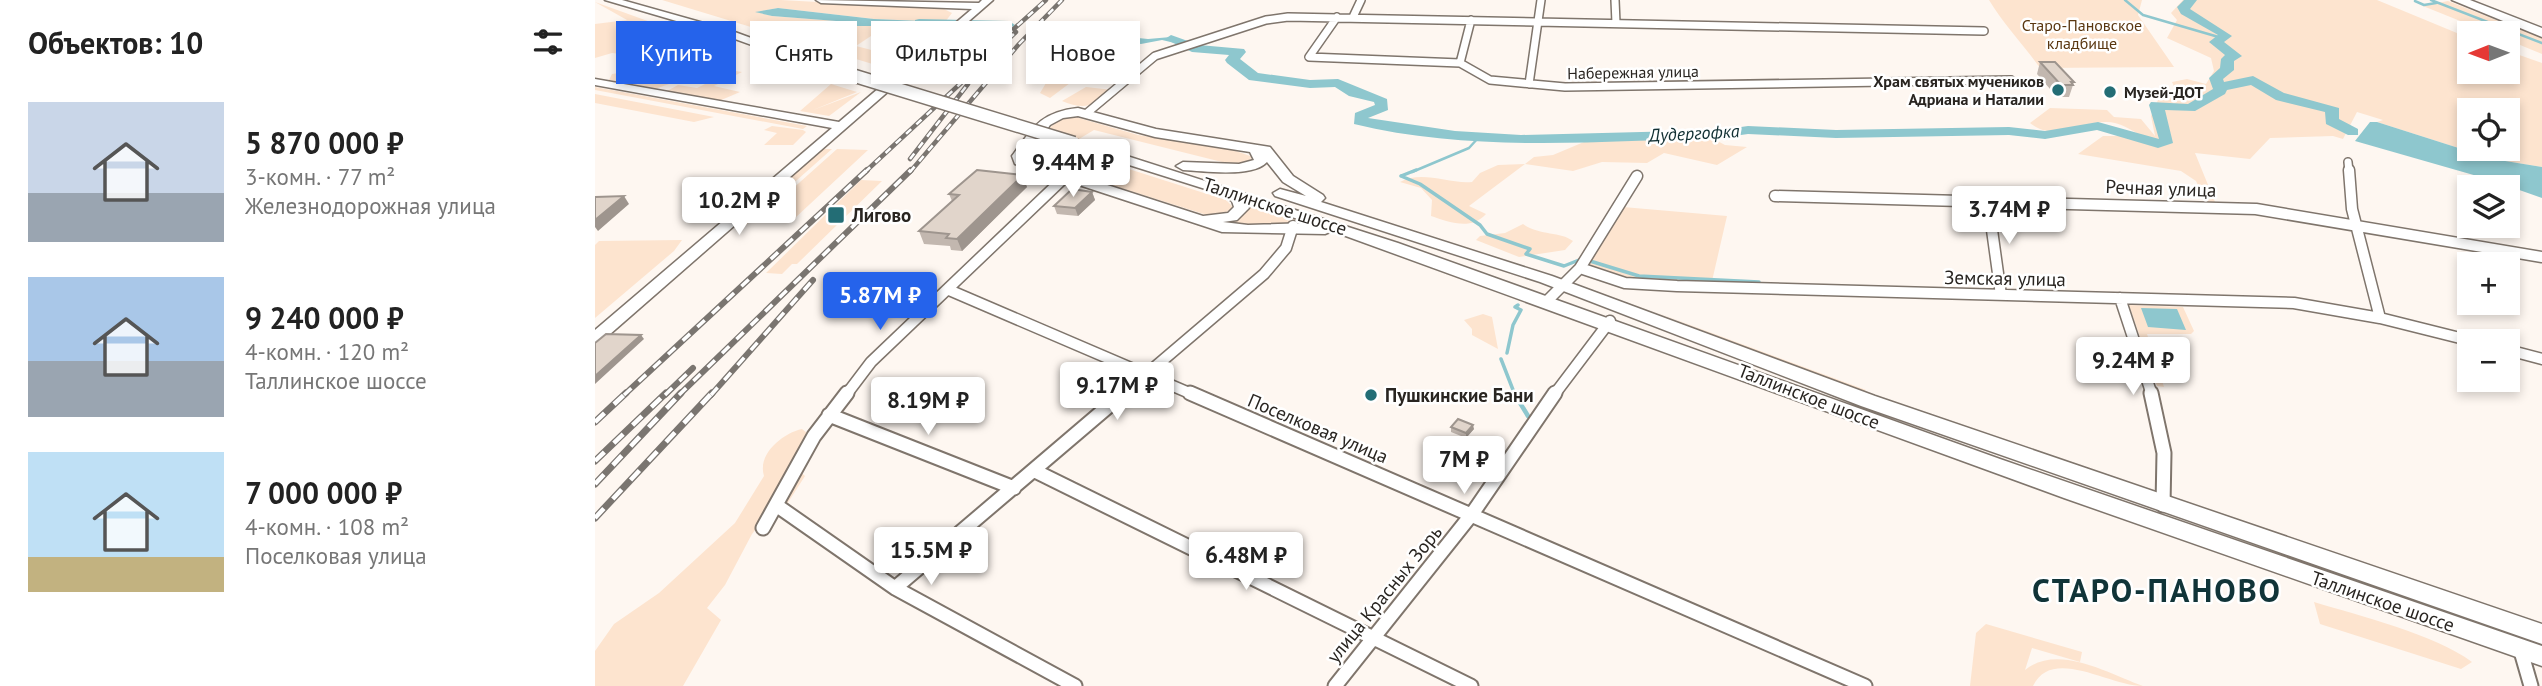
<!DOCTYPE html>
<html lang="ru">
<meta charset="utf-8">
<style>
:root{--surface:#fff;--page:#f2f2f2;--text:#222;--muted:#767676;--accent:#2563eb}
body{margin:0;font-family:"PT Sans",sans-serif;background:var(--page);color:var(--text);height:100vh;display:flex;flex-direction:column;font-size:26px;white-space:nowrap}
*{box-sizing:border-box;margin:0}
p{font-size:23px;color:var(--muted)}
.icon{flex:none;width:38px;height:38px;fill:none;stroke:currentColor;stroke-width:2;stroke-linecap:round;stroke-linejoin:round}
.map{position:relative;flex:1;overflow:hidden}
.side{display:flex;flex-direction:column;background:var(--surface);width:595px}
.side>*{flex:none}
.hud{position:absolute;left:21px;top:21px;width:665px;height:63px;display:flex;gap:14px}
.needle{width:46px;rotate:269deg}
.controls{position:absolute;left:1862px;top:21px;display:grid;gap:14px}
.controls a{display:grid;place-items:center;width:63px;height:63px;border-radius:0px;background:var(--surface);box-shadow:0 4px 10px #0003;font-size:35px}
.price{position:absolute;translate:-50% -60px;padding:0 16px;border-radius:7px;background:#fff;color:#222;font-size:23px;line-height:46px;filter:drop-shadow(0 2px 4px #0008)}
.price::after{content:'';position:absolute;left:50%;top:42px;width:21px;height:16px;margin-left:-10px;background:inherit;clip-path:polygon(0 0,100% 0,50% 100%)}
.price.selected{background:var(--accent);color:#fff}
ul{padding:0;list-style:none}
li{display:flex;align-items:center;gap:21px;height:175px;padding:0 28px}
li span{display:grid;place-items:center;flex:none;width:196px;height:140px;border-radius:0px;color:#555}
li>.icon{margin-inline-start:auto}
span .icon{width:84px;height:84px;fill:#fffc;stroke-width:1}
li b{font-size:30px}
h2{display:flex;justify-content:space-between;align-items:center;height:84px;padding:0 28px;font-size:30px}
.tag{padding:0 24px;border-radius:0px;background:var(--surface);box-shadow:0 4px 10px #0003;font-size:24px;line-height:63px}
.tag.selected{background:var(--accent);color:#fff}
main{display:flex;flex:1;min-height:0}
.map>svg:first-child{display:block}
.green{fill:#fde4cf;fill-rule:evenodd}
.water{fill:#8ec7ce}
.lines{fill:none;stroke-linecap:round;stroke-linejoin:round}
.stream-far2{stroke:#8ec7ce;stroke-width:2.5}
.stream-far1{stroke:#8ec7ce;stroke-width:3.5}
.stream{stroke:#8ec7ce;stroke-width:4.5}
.river{fill:#8ec7ce;fill-rule:evenodd}
.street-far2-casing{stroke:#7f756c;stroke-width:10}
.street-far1-casing{stroke:#7f756c;stroke-width:13}
.street-casing{stroke:#7f756c;stroke-width:17}
.secondary-casing{stroke:#7f756c;stroke-width:3}
.primary-casing{stroke:#7f756c;stroke-width:3}
.highway-casing{stroke:#7f756c;stroke-width:3}
.street-far2{stroke:#fff;stroke-width:7}
.street-far1{stroke:#fff;stroke-width:10}
.street{stroke:#fff;stroke-width:13}
.secondary{fill:#fff;fill-rule:evenodd}
.primary{fill:#fff;fill-rule:evenodd}
.highway{fill:#fff;fill-rule:evenodd}
.rail-far2-casing{stroke:#7a7570;stroke-width:4.5}
.rail-far1-casing{stroke:#7a7570;stroke-width:6}
.rail-casing{stroke:#7a7570;stroke-width:7}
.rail-far2{stroke:#fff;stroke-width:2.5;stroke-dasharray:7;stroke-linecap:butt}
.rail-far1{stroke:#fff;stroke-width:3.5;stroke-dasharray:10;stroke-linecap:butt}
.rail{stroke:#fff;stroke-width:4.5;stroke-dasharray:13;stroke-linecap:butt}
.primary-bridge-casing{stroke:#7f756c;stroke-width:15;stroke-linecap:butt}
.primary-bridge{stroke:#fff;stroke-width:12}
.wall{fill:#c2b7af}
.shaded-wall{fill:#9e958e}
.building{fill:#e1d5cb;stroke:#9e958e;stroke-width:2}
.poi-dot{fill:#236d75;stroke:#fff;stroke-width:2.5}
.labels{text-anchor:middle;dominant-baseline:central;stroke-width:5;stroke-linejoin:round;paint-order:stroke}
.far-park-label{font-size:16px;fill:#5a3711;stroke:#fff}
.far-street-label{font-size:16px;fill:#292521;stroke:#fff}
.far-poi-label{font-size:16px;font-weight:bold;fill:#292521;stroke:#fff;text-anchor:end}
.far-water-label{font-size:18px;font-style:italic;fill:#123033;stroke:#fff}
.street-label{font-size:19px;fill:#292521;stroke:#fff}
.poi-label{font-size:19px;font-weight:bold;fill:#292521;stroke:#fff;text-anchor:start}
.near-district-label{font-size:32px;font-weight:bold;letter-spacing:2px;fill:#113438;stroke:#fff}
</style>
<main>
<section class="side">
<h2>Объектов: 10<svg class="icon" aria-label="filters" viewBox="0 0 24 24"><path d="M4 7h16M4 17h16"/><circle cx="9" cy="7" r="2"/><circle cx="15" cy="17" r="2"/></svg></h2>
<ul>
<li><span style="background:linear-gradient(#c9d6e8 65%,#9aa5b1 0)"><svg class="icon" aria-label="home" viewBox="0 0 24 24"><path d="M3 11l9-7 9 7M6 9v11h12V9"/></svg></span><div><b>5 870 000 ₽</b><p>3-комн. · 77 m²</p><p>Железнодорожная улица</p></div></li>
<li><span style="background:linear-gradient(#a9c7e8 60%,#9aa5b1 0)"><svg class="icon" aria-label="home" viewBox="0 0 24 24"><path d="M3 11l9-7 9 7M6 9v11h12V9"/></svg></span><div><b>9 240 000 ₽</b><p>4-комн. · 120 m²</p><p>Таллинское шоссе</p></div></li>
<li><span style="background:linear-gradient(#bfe0f5 75%,#c2b280 0)"><svg class="icon" aria-label="home" viewBox="0 0 24 24"><path d="M3 11l9-7 9 7M6 9v11h12V9"/></svg></span><div><b>7 000 000 ₽</b><p>4-комн. · 108 m²</p><p>Поселковая улица</p></div></li>
</ul>
</section>
<div class="map">
<svg width="1947" height="686" viewBox="0 0 1947 686">
<rect width="100%" height="100%" fill="#fef7f1"/>
<!-- green -->
<path class="green" d="M 67,0 L 186,0 L 349,9 L 357,13 L 350,22 L 279,19 L 183,8 L 162,12 L 177,16 L 255,22 L 253,24 L 260,26 L 345,26 L 294,69 ZM 291,26 L 298,26 L 293,30 L 333,32 L 288,53 L 261,46 Z
M 1394,0 L 1547,0 L 1543,15 L 1579,67 L 1445,68 C 1428,44 1409,25 1394,0 Z
M 1588,0 L 1782,0 L 1874,38 L 1874,72 L 1913,72 L 1913,51 L 1947,63 L 1947,167 L 1898,159 L 1782,122 L 1788,120 L 1762,112 L 1748,139 L 1738,136 L 1675,138 L 1655,159 L 1600,153 L 1620,202 L 1611,202 L 1601,181 L 1586,171 L 1483,154 L 1508,136 L 1547,136 C 1536,130 1525,122 1511,122 C 1484,121 1460,143 1435,123 L 1455,108 L 1512,110 L 1519,117 L 1546,119 L 1560,136 L 1556,116 L 1563,100 L 1584,97 L 1577,82 L 1592,79 L 1611,84 L 1619,71 L 1616,58 L 1572,38 L 1582,20 L 1576,13 ZM 1874,110 L 1913,110 L 1913,149 L 1874,149 Z
M 1853,1 L 1947,38 L 1947,54 L 1913,40 L 1913,33 L 1895,33 L 1828,6 Z
M 0,2 L 61,24 L 36,41 L 47,41 L 50,45 L 103,37 L 115,44 L 67,47 L 57,48 L 44,56 L 17,53 L 0,58 L 0,24 L 32,20 Z
M 469,32 L 531,41 L 455,98 L 445,93 L 454,78 L 438,66 L 463,44 L 454,39 Z
M 54,57 L 147,72 L 119,86 L 145,92 L 124,101 L 72,91 L 83,85 L 102,88 L 122,78 L 102,74 L 60,89 L 14,80 L 17,74 L 24,73 L 26,66 L 21,66 L 40,58 Z
M 236,84 L 262,92 L 218,110 L 266,92 L 234,116 L 205,111 Z
M 0,87 L 212,126 L 208,129 L 0,90 Z
M 491,87 L 518,90 C 500,105 491,111 467,101 Z
M 0,94 L 119,117 L 99,122 L 0,103 Z
M 477,116 L 543,135 L 638,150 L 658,157 L 650,163 L 635,164 L 499,130 L 444,163 L 438,160 C 431,143 462,118 477,116 Z
M 177,126 L 208,130 L 211,132 L 198,145 L 169,145 L 182,133 L 169,130 Z
M 1111,135 L 1130,145 L 1152,147 L 1122,165 L 1069,153 L 1052,163 L 1007,162 L 978,171 L 930,164 L 874,206 L 891,214 C 876,231 854,222 836,216 L 837,200 L 826,188 L 805,182 C 828,170 852,184 877,182 L 885,173 L 903,165 L 930,164 L 939,157 L 958,155 L 996,139 Z
M 225,149 L 237,149 L 150,226 L 136,226 Z
M 242,149 L 273,150 L 200,218 L 166,217 Z
M 471,149 L 631,200 L 638,207 L 629,214 L 612,215 L 446,163 Z
M 266,180 L 287,181 L 202,264 L 197,264 L 187,274 L 171,273 Z
M 653,202 L 714,222 L 656,226 L 632,223 L 650,214 Z
M 1028,207 L 1132,216 L 1117,281 L 1040,279 L 996,267 L 991,262 Z
M 928,224 C 945,236 965,231 978,241 L 970,250 L 924,257 L 881,240 L 885,236 L 910,233 Z
M 87,240 L 79,251 L 0,318 L 0,245 L 4,241 Z
M 1534,305 L 1588,307 L 1599,331 L 1596,334 L 1552,334 L 1569,387 L 1562,386 Z
M 1052,309 L 1271,390 L 1268,392 Z
M 888,314 L 897,317 L 903,349 L 877,335 L 877,329 L 869,320 Z
M 207,429 L 212,433 L 197,465 L 210,476 L 192,504 L 169,519 L 157,534 L 130,585 L 112,608 L 126,620 L 88,686 L 0,686 L 0,651 L 19,624 L 64,593 L 140,523 L 169,476 C 162,454 188,433 207,429 Z
M 1719,602 C 1765,616 1839,634 1877,662 L 1866,669 L 1725,624 Z
M 1391,624 L 1487,652 L 1485,662 L 1437,648 L 1430,670 C 1463,643 1514,674 1548,686 C 1514,686 1457,646 1438,686 L 1375,686 L 1381,633 Z"/>
<!-- water -->
<path class="water" d="M 183,8 L 279,19 L 350,22 L 345,26 L 259,26 L 251,24 L 254,22 L 177,16 L 160,12 Z
M 449,25 L 483,32 L 553,39 L 576,37 L 593,42 L 584,44 L 567,40 L 546,44 L 452,30 L 446,27 Z
M 1775,122 L 1782,122 L 1898,159 L 1947,167 L 1947,198 L 1896,180 L 1760,141 Z
M 1546,308 L 1582,309 L 1591,330 L 1553,327 Z"/>
<g class="lines">
<!-- stream-far2 -->
<path class="stream-far2" d="M 1530,0 L 1548,15 L 1627,38
M 1836,0 L 1947,43
M 1820,1 L 1829,5 L 1841,3
M 817,172 L 874,148 L 884,137"/>
<!-- stream-far1 -->
<path class="stream-far1" d="M 806,176 L 825,184 L 885,225 L 892,234 L 935,249 L 931,254 L 969,266 L 984,260
M 806,176 L 821,170
M 995,261 L 1044,276 L 1164,282
M 912,353 L 918,325 L 926,310 L 920,307 L 923,305
M 906,359 L 920,395"/>
<!-- stream -->
<path class="stream" d="M 919,393 L 933,416"/>
<!-- river -->
<path class="river" d="M 1589,0 L 1602,0 L 1595,9 L 1637,36 L 1629,42 L 1647,56 L 1639,61 L 1639,70 L 1628,79 L 1629,82 L 1658,76 L 1689,93 L 1744,108 L 1744,119 L 1763,129 L 1763,135 L 1753,135 L 1731,124 L 1730,112 L 1681,100 L 1656,85 L 1632,90 L 1630,94 L 1600,111 L 1570,110 L 1578,143 L 1563,148 L 1502,130 L 1450,139 L 1414,135 L 1241,138 L 1153,134 L 1125,138 C 1004,141 878,153 759,124 L 760,113 L 780,105 L 779,102 L 754,96 L 740,87 L 715,88 L 654,80 L 632,63 L 630,60 L 634,55 L 597,52 L 570,39 L 576,35 L 604,45 L 649,49 L 651,52 L 645,59 L 663,73 L 715,80 L 743,79 L 792,99 L 793,110 L 773,118 L 860,131 L 926,135 L 1125,130 L 1153,126 L 1241,130 L 1414,127 L 1450,131 L 1503,122 L 1564,139 L 1554,105 L 1556,102 L 1593,104 L 1618,89 L 1614,78 L 1625,68 L 1626,59 L 1630,55 L 1614,42 L 1623,35 L 1586,14 L 1582,7 Z
M 324,19 L 414,21 L 420,25 L 414,29 L 320,26 L 320,20 Z"/>
<defs>
<path id="street-far2" d="M 1020,0 L 1021,23
M 742,17 L 714,57 L 865,63 L 895,80 L 970,87 L 1416,80
M 758,17 L 766,0
M 865,63 L 876,20
M 934,84 L 946,0
M 492,113 L 560,56 L 671,20 L 693,17 L 1389,31
M 1753,162 L 1754,172"/>
<path id="street-far1" d="M 1754,170 L 1757,209 L 1785,318
M 1180,196 L 1661,209 L 1947,257
M 1393,201 L 1406,295
M 985,268 L 1042,176
M 354,290 L 599,395
M 1525,298 L 1557,395
M 953,300 L 985,268 L 1030,283 L 1082,286 L 1699,303 L 1785,318 L 1877,341
M 1913,350 L 1947,359
M 251,395 L 276,362 L 470,177
M 527,395 L 669,274 L 691,248 L 698,226
M 959,395 L 1015,321"/>
<path id="street" d="M 595,393 L 1270,686
M 1556,393 L 1569,453 L 1568,505
M 234,415 L 419,488
M 440,471 L 876,686
M 181,505 L 300,588 L 480,686
M 168,528 L 219,436 L 252,393
M 300,588 L 529,393
M 1925,648 L 1936,686
M 740,686 L 877,514 L 960,393"/>
<path id="secondary" d="M 221,0 L 384,3 L 387,0 L 398,0 L 6,342 L 0,343 L 0,330 L 237,128 L 0,85 L 0,79 L 244,122 L 377,9 L 226,3 Z"/>
<path id="primary" d="M 10,0 L 27,0 L 137,31 L 230,65 L 220,68 L 129,35 Z
M 483,108 L 561,129 L 675,147 L 698,176 L 728,195 L 730,198 L 726,202 L 957,276 L 1280,396 L 1947,624 L 1947,644 L 1266,406 L 945,282 L 680,196 L 678,193 L 685,189 L 711,196 L 688,182 L 672,162 C 658,178 608,171 588,170 L 581,166 L 588,162 L 644,164 L 659,160 L 655,152 L 560,137 L 483,116 L 468,118 L 455,125 L 432,159 L 608,216 L 633,213 L 639,207 L 637,201 L 623,193 L 474,146 L 472,143 L 479,139 L 803,243 L 1405,459 L 1947,646 L 1947,666 L 1469,498 L 737,231 L 730,234 L 627,232 L 420,164 L 417,156 C 438,127 446,112 483,108 ZM 652,202 L 715,223 L 653,225 L 628,222 L 642,220 L 654,208 Z"/>
<path id="highway" d="M 1857,0 L 1875,0 L 1947,28 L 1947,37 Z"/>
</defs>
<!-- street-far2 casing -->
<use href="#street-far2" class="street-far2-casing"/>
<!-- street-far1 casing -->
<use href="#street-far1" class="street-far1-casing"/>
<!-- street casing -->
<use href="#street" class="street-casing"/>
<!-- secondary casing -->
<use href="#secondary" class="secondary-casing"/>
<!-- primary casing -->
<use href="#primary" class="primary-casing"/>
<!-- highway casing -->
<use href="#highway" class="highway-casing"/>
<!-- street-far2 -->
<use href="#street-far2" class="street-far2"/>
<!-- street-far1 -->
<use href="#street-far1" class="street-far1"/>
<!-- street -->
<use href="#street" class="street"/>
<!-- secondary -->
<use href="#secondary" class="secondary"/>
<!-- primary -->
<use href="#primary" class="primary"/>
<!-- highway -->
<use href="#highway" class="highway"/>
<defs>
<path id="rail-far2" d="M 412,35 L 451,0
M 315,159 L 373,84
M 270,172 L 421,32
M 315,172 L 424,44 L 467,0"/>
<path id="rail-far1" d="M 29,395 L 272,170
M 70,395 L 98,368
M 84,395 L 316,170
M 116,395 L 218,280"/>
<path id="rail" d="M 0,422 L 31,393
M 0,461 L 71,393
M 0,484 L 86,393
M 0,518 L 117,393"/>
</defs>
<!-- rail-far2 casing -->
<use href="#rail-far2" class="rail-far2-casing"/>
<!-- rail-far1 casing -->
<use href="#rail-far1" class="rail-far1-casing"/>
<!-- rail casing -->
<use href="#rail" class="rail-casing"/>
<!-- rail-far2 -->
<use href="#rail-far2" class="rail-far2"/>
<!-- rail-far1 -->
<use href="#rail-far1" class="rail-far1"/>
<!-- rail -->
<use href="#rail" class="rail"/>
<defs>
<path id="primary-bridge" d="M 224,65 L 479,143"/>
</defs>
<!-- primary-bridge casing -->
<use href="#primary-bridge" class="primary-bridge-casing"/>
<!-- primary-bridge -->
<use href="#primary-bridge" class="primary-bridge"/>
</g>
<!-- wall -->
<path class="wall" d="M 1445,62 L 1479,82 L 1474,97 L 1462,97 L 1442,74 Z
M 432,187 L 367,251 L 356,250 L 355,246 L 329,244 L 324,231 L 357,201 L 354,194 Z
M 497,192 L 500,200 L 483,216 L 462,214 L 459,206 Z
M 856,427 L 879,429 L 871,438 L 856,432 Z"/>
<!-- shaded-wall -->
<path class="shaded-wall" d="M 428,175 L 432,187 L 367,251 L 362,239 Z
M 497,192 L 500,200 L 483,216 L 480,208 Z
M 29,196 L 34,204 L 3,231 L 0,227 L 0,220 Z
M 46,335 L 49,339 L 0,384 L 0,376 Z
M 878,425 L 879,429 L 871,438 L 871,433 Z"/>
<!-- building -->
<path class="building" d="M 1445,62 L 1460,62 L 1479,82 L 1476,82 L 1478,85 L 1466,85 Z
M 382,170 L 428,175 L 362,239 L 351,238 L 354,234 L 324,231 L 364,195 L 354,194 Z
M 477,189 L 497,192 L 480,208 L 459,206 Z
M 29,196 L 0,220 L 0,197 Z
M 11,334 L 46,335 L 0,376 L 0,343 Z
M 863,419 L 878,425 L 871,433 L 856,427 Z"/>
<!-- markers -->
<g class="poi-dot">
<circle cx="1463" cy="90" r="7"/>
<circle cx="1515" cy="92" r="7"/>
<rect x="232" y="206" width="18" height="18" rx="3.5"/>
<circle cx="776" cy="395" r="7"/>
</g>
<g class="labels">
<!-- far-park labels -->
<g class="far-park-label">
<text x="1487" y="25">Старо-Пановское<tspan x="1487" dy="18">кладбище</tspan></text>
</g>
<!-- far-street labels -->
<g class="far-street-label">
<text transform="translate(1038 72) rotate(-1)">Набережная улица</text>
</g>
<!-- far-poi labels -->
<g class="far-poi-label">
<text x="1449" y="81">Храм святых мучеников<tspan x="1449" dy="18">Адриана и Наталии</tspan></text>
<text x="1529" y="92" text-anchor="start">Музей-ДОТ</text>
</g>
<!-- far-water labels -->
<g class="far-water-label">
<text transform="translate(1099 133) rotate(-3)">Дудергофка</text>
</g>
<!-- street labels -->
<g class="street-label">
<text transform="translate(1566 188) rotate(2)">Речная улица</text>
<text transform="translate(680 206) rotate(18)">Таллинское шоссе</text>
<text transform="translate(1410 278) rotate(1)">Земская улица</text>
<text transform="translate(1214 396) rotate(21)">Таллинское шоссе</text>
<text transform="translate(723 428) rotate(23)">Поселковая улица</text>
<text transform="translate(789 594) rotate(-51)">улица Красных Зорь</text>
<text transform="translate(1788 601) rotate(19)">Таллинское шоссе</text>
</g>
<!-- poi labels -->
<g class="poi-label">
<text x="257" y="215">Лигово</text>
<text x="790" y="395">Пушкинские Бани</text>
</g>
<!-- near-district labels -->
<g class="near-district-label">
<text x="1562" y="590">СТАРО-ПАНОВО</text>
</g>
</g>
</svg>
<div class="controls">
<a><svg class="needle" viewBox="-14 -14 28 28"><path d="M0-13l5 13h-10z" fill="#e53935"/><path d="M0 13l5-13h-10z" fill="#767676"/></svg></a>
<a><svg class="icon" aria-label="locate" viewBox="0 0 24 24"><circle cx="12" cy="12" r="6"/><path d="M12 2v4M12 18v4M2 12h4M18 12h4"/></svg></a>
<a><svg class="icon" aria-label="layers" viewBox="0 0 24 24"><path d="M12 4l9 5-9 5-9-5zM3 14l9 5 9-5"/></svg></a>
<a>+</a>
<a>−</a>
</div>
<b class="price" style="left:478px;top:199px">9.44M ₽</b>
<b class="price" style="left:144px;top:237px">10.2M ₽</b>
<b class="price" style="left:1414px;top:246px">3.74M ₽</b>
<b class="price selected" style="left:285px;top:332px">5.87M ₽</b>
<b class="price" style="left:1538px;top:397px">9.24M ₽</b>
<b class="price" style="left:522px;top:422px">9.17M ₽</b>
<b class="price" style="left:333px;top:437px">8.19M ₽</b>
<b class="price" style="left:869px;top:496px">7M ₽</b>
<b class="price" style="left:336px;top:587px">15.5M ₽</b>
<b class="price" style="left:651px;top:592px">6.48M ₽</b>
<div class="hud">
<a class="tag selected">Купить</a>
<a class="tag">Снять</a>
<a class="tag">Фильтры</a>
<a class="tag">Новое</a>
</div>
</div>
</main>
